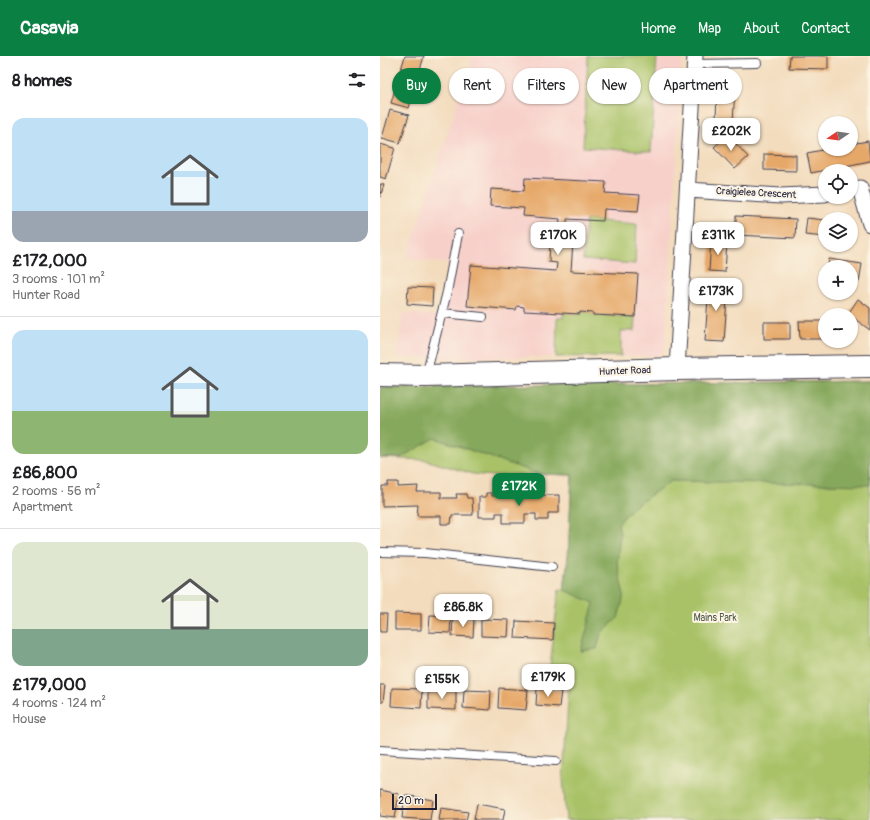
<!DOCTYPE html>
<meta charset="utf-8">
<style>
:root{--surface:#fff;--page:#f2f2f2;--text:#202124;--muted:#757577;--line:#e0e0e0;--accent:#0b8043}
body{margin:0;font-family:Pangolin,sans-serif;background:var(--page);color:var(--text);height:100vh;display:flex;flex-direction:column;font-size:15px;white-space:nowrap}
*{box-sizing:border-box;margin:0}
p{font-size:13px;color:var(--muted)}
.icon{flex:none;width:22px;height:22px;fill:none;stroke:currentColor;stroke-width:2;stroke-linecap:round;stroke-linejoin:round}
.map{position:relative;flex:1;overflow:hidden}
.side{display:flex;flex-direction:column;background:var(--surface);width:380px}
.side>*{flex:none}
.banner{position:absolute;left:12px;top:12px;width:380px;height:36px;display:flex;gap:8px}
.needle{width:26px;rotate:257deg}
.tools{position:absolute;left:438px;top:60px;display:grid;gap:8px}
.tools a{display:grid;place-items:center;width:40px;height:40px;border-radius:50%;background:var(--surface);box-shadow:0 1px 3px #0004;font-size:20px}
.scale{position:absolute;left:12px;bottom:10px;width:45px;box-sizing:border-box;padding-left:4px;border:2px solid #22223b;border-top:0;font-size:11px;line-height:14px;white-space:nowrap;color:#22223b;-webkit-text-stroke:3px #fcf5e5;paint-order:stroke}
.price{position:absolute;translate:-50% -34px;padding:0 9px;border-radius:8px;background:#fff;color:#222;font-size:13px;line-height:26px;filter:drop-shadow(0 1px 2px #0008)}
.price::after{content:'';position:absolute;left:50%;top:24px;width:12px;height:9px;margin-left:-6px;background:inherit;clip-path:polygon(0 0,100% 0,50% 100%)}
.price.on{background:var(--accent);color:#fff}
ul{padding:0;list-style:none}
li{display:grid;align-content:center;gap:8px;height:212px;padding:0 12px}
li+li{border-top:1px solid var(--line)}
li span{display:grid;place-items:center;height:124px;border-radius:12px;color:#555}
li>.icon{margin-inline-start:auto}
span .icon{width:72px;height:72px;fill:#fffc;stroke-width:1}
li b{font-size:17px}
h2{display:flex;justify-content:space-between;align-items:center;height:48px;padding:0 12px;font-size:17px}
.pill{padding:0 14px;border-radius:18px;background:var(--surface);box-shadow:0 1px 3px #0004;font-size:14px;line-height:36px}
.pill.on{background:var(--accent);color:#fff}
header{display:flex;align-items:center;gap:24px;box-sizing:border-box;height:56px;padding:0 20px;background:var(--accent);color:#fff}
header strong{font-size:19px}
nav{display:flex;gap:22px;margin-inline-start:auto;font-size:14px}
main{display:flex;flex:1;min-height:0}
.map>svg:first-child{display:block}
.built{fill:#f7d0ca}
.green{fill:#a9c268;stroke:#667252}
.forest{fill:#86a85c;stroke:#54654c}
.building{fill:#e6a869}
.lines{fill:none;stroke-linecap:round;stroke-linejoin:round}
.lane-casing{stroke:#413e4e;stroke-width:10}
.street-casing{stroke:#413e4e;stroke-width:17}
.secondary-casing{stroke:#413e4e;stroke-width:24}
.lane{stroke:#fff;stroke-width:8}
.street{stroke:#fff;stroke-width:15}
.secondary{stroke:#fff;stroke-width:22}
.labels{text-anchor:middle;dominant-baseline:central;stroke-width:4;stroke-linejoin:round;paint-order:stroke}
.street-label{font-size:10px;fill:#22223b;stroke:#fcf5e5}
.park-label{font-size:10px;fill:#515a4b;stroke:#fcf5e5}
</style>
<header>
<strong>Casavia</strong>
<nav><a>Home</a><a>Map</a><a>About</a><a>Contact</a></nav>
</header>
<main>
<section class="side">
<h2>8 homes<svg class="icon" aria-label="filters" viewBox="0 0 24 24"><path d="M4 7h16M4 17h16"/><circle cx="9" cy="7" r="2"/><circle cx="15" cy="17" r="2"/></svg></h2>
<ul>
<li><span style="background:linear-gradient(#bfe0f5 75%,#9aa5b1 0)"><svg class="icon" aria-label="home" viewBox="0 0 24 24"><path d="M3 11l9-7 9 7M6 9v11h12V9"/></svg></span><div><b>£172,000</b><p>3 rooms · 101 m²</p><p>Hunter Road</p></div></li>
<li><span style="background:linear-gradient(#bfe0f5 65%,#8fb573 0)"><svg class="icon" aria-label="home" viewBox="0 0 24 24"><path d="M3 11l9-7 9 7M6 9v11h12V9"/></svg></span><div><b>£86,800</b><p>2 rooms · 56 m²</p><p>Apartment</p></div></li>
<li><span style="background:linear-gradient(#dfe7d0 70%,#7fa58c 0)"><svg class="icon" aria-label="home" viewBox="0 0 24 24"><path d="M3 11l9-7 9 7M6 9v11h12V9"/></svg></span><div><b>£179,000</b><p>4 rooms · 124 m²</p><p>House</p></div></li>
</ul>
</section>
<div class="map">
<svg width="490" height="764" viewBox="0 0 490 764">
<rect width="100%" height="100%" fill="#fcf5e5"/>
<filter id="ink" filterUnits="userSpaceOnUse"><feTurbulence type="fractalNoise" baseFrequency=".025" numOctaves="2"/><feDisplacementMap in="SourceGraphic" scale="8" xChannelSelector="R" yChannelSelector="G"/><feConvolveMatrix kernelMatrix="1 2 1 2 8 2 1 2 1" color-interpolation-filters="sRGB"/></filter>
<filter id="wash" filterUnits="userSpaceOnUse"><feTurbulence type="fractalNoise" baseFrequency=".012" numOctaves="4" result="noise"/><feDisplacementMap in="SourceGraphic" scale="16" xChannelSelector="R" yChannelSelector="G"/><feGaussianBlur stdDeviation="0.9" result="paint"/><feColorMatrix in="noise" values="0 0 0 0 0 0 0 0 0 0 0 0 0 0 0 0 0 1.4 0 .05"/><feComposite in="paint" operator="in"/></filter>
<g filter="url(#wash)">
<rect width="100%" height="100%" fill="#f3dcbd"/>
<!-- built -->
<path class="built" d="M 93,0 L 302,0 L 285,295 L 277,300 L 17,302 L 23,257 L 57,260 L 70,208 L 27,202 Z"/>
<!-- green -->
<path class="green" d="M 208,0 L 277,0 L 271,96 L 203,91 Z
M 206,164 L 257,168 L 255,208 L 203,204 Z
M 200,256 L 213,257 L 213,259 L 255,261 L 254,275 L 241,275 L 241,300 L 176,301 L 177,262 L 183,262 L 183,257 L 200,258 Z
M 490,325 L 490,764 L 186,764 L 183,722 L 190,616 L 170,617 L 170,611 L 179,533 L 184,534 L 188,501 L 192,419 L 159,418 L 112,420 L 93,418 L 45,404 L 0,402 L 179,329 Z"/>
<!-- forest -->
<path class="forest" d="M 490,325 L 490,429 L 291,425 L 252,452 L 238,468 L 240,478 L 237,507 L 244,540 L 238,562 L 221,577 L 217,593 L 201,595 L 214,547 L 184,534 L 188,501 L 192,419 L 159,418 L 55,382 L 20,402 L 0,402 L 0,331 Z"/>
<g id="blocks">
<!-- building -->
<path class="building" d="M 25,0 L 44,0 L 29,52 L 11,47 Z
M 410,0 L 448,0 L 448,13 L 409,12 Z
M 337,33 L 355,34 L 353,66 L 336,65 Z
M 10,54 L 29,59 L 20,87 L 2,82 Z
M 348,79 L 368,101 L 355,113 L 334,91 Z
M 488,85 L 490,105 L 431,117 L 427,97 L 448,93 L 471,93 L 471,88 Z
M 0,88 L 15,92 L 6,123 L 0,121 Z
M 384,98 L 416,99 L 416,115 L 384,114 Z
M 145,122 L 226,126 L 225,137 L 260,139 L 258,155 L 224,153 L 223,165 L 187,163 L 187,171 L 194,172 L 191,215 L 258,218 L 255,261 L 213,259 L 213,257 L 200,256 L 200,258 L 144,255 L 144,251 L 137,250 L 136,254 L 87,250 L 91,209 L 176,215 L 177,207 L 169,206 L 171,170 L 179,171 L 180,163 L 143,160 L 144,152 L 110,150 L 111,133 L 144,135 Z
M 0,128 L 4,129 L 0,141 Z
M 356,160 L 416,163 L 415,182 L 356,179 Z
M 427,162 L 445,164 L 445,181 L 425,179 Z
M 331,184 L 347,185 L 345,216 L 329,215 Z
M 449,203 L 482,208 L 479,226 L 471,225 L 471,211 L 448,211 Z
M 329,227 L 348,228 L 344,286 L 325,285 Z
M 28,231 L 53,232 L 52,250 L 27,248 Z
M 478,243 L 490,252 L 490,274 L 468,258 Z
M 419,265 L 444,265 L 445,283 L 420,283 Z
M 384,266 L 410,266 L 410,283 L 384,283 Z
M 8,426 L 18,426 L 18,431 L 38,430 L 37,436 L 61,436 L 61,442 L 77,442 L 76,438 L 86,438 L 87,442 L 92,442 L 93,459 L 72,459 L 71,468 L 61,468 L 61,460 L 37,460 L 38,449 L 2,450 L 2,430 L 8,430 Z
M 106,437 L 112,437 L 112,440 L 179,439 L 179,457 L 168,457 L 168,464 L 156,464 L 156,458 L 145,458 L 145,467 L 123,467 L 123,457 L 116,457 L 116,461 L 99,461 L 99,441 L 106,441 Z
M 15,557 L 41,558 L 41,574 L 15,574 Z
M 0,558 L 7,558 L 6,576 L 0,576 Z
M 50,559 L 71,560 L 70,577 L 49,576 Z
M 73,562 L 94,563 L 93,581 L 72,580 Z
M 101,563 L 129,564 L 128,581 L 101,580 Z
M 136,565 L 174,567 L 173,584 L 135,582 Z
M 0,629 L 5,629 L 3,646 L 0,646 Z
M 12,632 L 42,633 L 41,652 L 11,650 Z
M 119,632 L 148,634 L 146,654 L 118,652 Z
M 157,633 L 181,635 L 179,651 L 156,649 Z
M 48,634 L 76,635 L 76,654 L 48,653 Z
M 84,634 L 111,635 L 110,654 L 83,652 Z
M 0,734 L 19,738 L 15,762 L 0,760 Z
M 25,739 L 53,744 L 50,764 L 22,762 Z
M 97,748 L 125,753 L 123,764 L 94,764 Z
M 61,752 L 88,756 L 86,764 L 59,764 Z"/>
</g>
</g>
<g filter="url(#ink)">
<use href="#blocks" fill-opacity="0" stroke="#413e4e" stroke-width="1"/>
<g class="lines">
<defs>
<path id="lane" d="M 315,8 L 377,7
M 62,257 L 103,261
M 46,319 L 67,236 L 78,178
M 0,496 L 45,497 L 172,511
M 0,694 L 176,705"/>
<path id="street" d="M 480,132 L 490,168
M 308,134 L 401,140 L 445,138
M 297,313 L 315,0"/>
<path id="secondary" d="M 0,319 L 46,320 L 297,313 L 490,310"/>
</defs>
<!-- lane casing -->
<use href="#lane" class="lane-casing"/>
<!-- street casing -->
<use href="#street" class="street-casing"/>
<!-- secondary casing -->
<use href="#secondary" class="secondary-casing"/>
<!-- lane -->
<use href="#lane" class="lane"/>
<!-- street -->
<use href="#street" class="street"/>
<!-- secondary -->
<use href="#secondary" class="secondary"/>
</g>
</g>
<g class="labels">
<!-- street labels -->
<g class="street-label">
<text transform="translate(376 137) rotate(3)">Craigielea Crescent</text>
<text transform="translate(245 315) rotate(-2)">Hunter Road</text>
</g>
<!-- park labels -->
<g class="park-label">
<text x="335" y="562">Mains Park</text>
</g>
</g>
</svg>
<div class="tools">
<a><svg class="needle" viewBox="-14 -14 28 28"><path d="M0-13l5 13h-10z" fill="#e53935"/><path d="M0 13l5-13h-10z" fill="#757577"/></svg></a>
<a><svg class="icon" aria-label="locate" viewBox="0 0 24 24"><circle cx="12" cy="12" r="6"/><path d="M12 2v4M12 18v4M2 12h4M18 12h4"/></svg></a>
<a><svg class="icon" aria-label="layers" viewBox="0 0 24 24"><path d="M12 4l9 5-9 5-9-5zM3 14l9 5 9-5"/></svg></a>
<a>+</a>
<a>−</a>
</div>
<div class="scale">20 m</div>
<b class="price" style="left:351px;top:96px">£202K</b>
<b class="price" style="left:178px;top:200px">£170K</b>
<b class="price" style="left:338px;top:200px">£311K</b>
<b class="price" style="left:336px;top:256px">£173K</b>
<b class="price on" style="left:139px;top:451px">£172K</b>
<b class="price" style="left:83px;top:572px">£86.8K</b>
<b class="price" style="left:168px;top:642px">£179K</b>
<b class="price" style="left:62px;top:644px">£155K</b>
<div class="banner">
<a class="pill on">Buy</a>
<a class="pill">Rent</a>
<a class="pill">Filters</a>
<a class="pill">New</a>
<a class="pill">Apartment</a>
</div>
</div>
</main>
